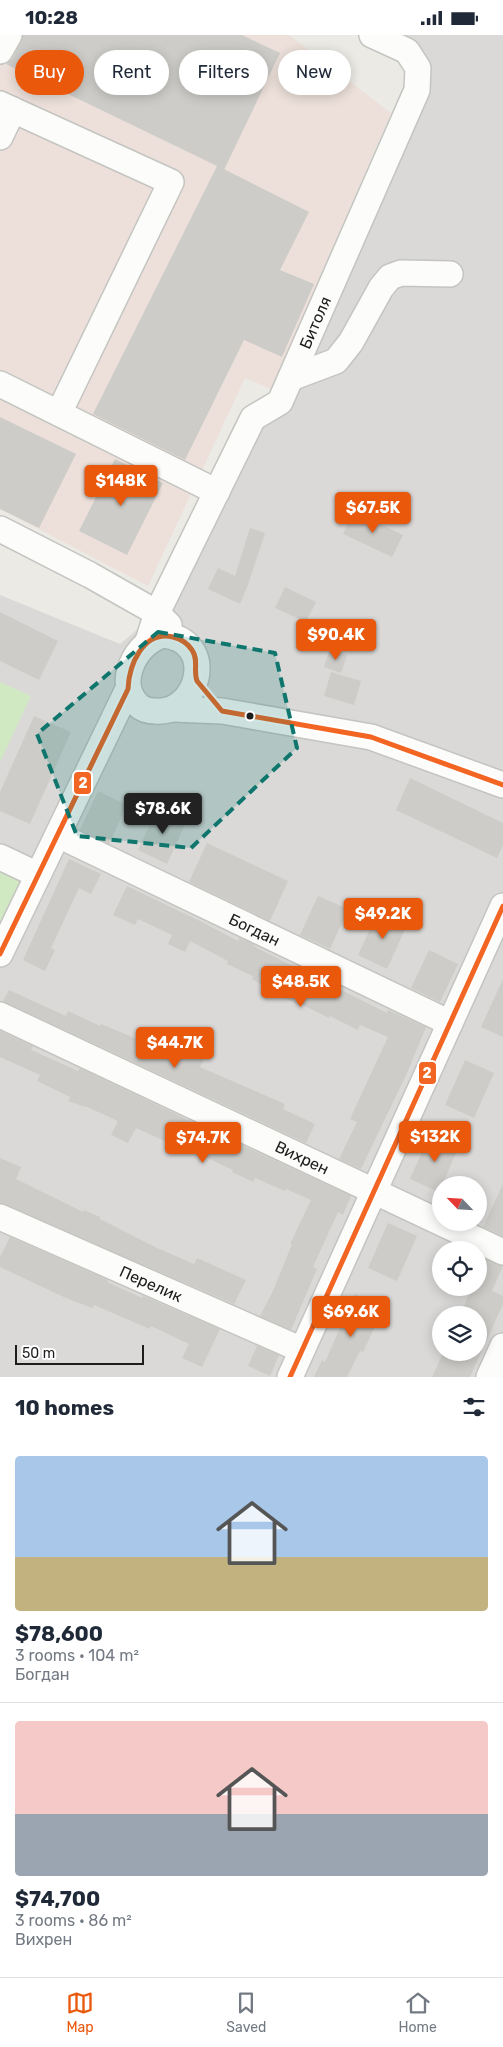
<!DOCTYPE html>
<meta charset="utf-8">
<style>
:root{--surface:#fff;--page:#f2f2f3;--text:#1f2937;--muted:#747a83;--line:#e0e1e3;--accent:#ea580c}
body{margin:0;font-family:Rubik,sans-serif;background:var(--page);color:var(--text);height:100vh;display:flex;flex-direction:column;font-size:19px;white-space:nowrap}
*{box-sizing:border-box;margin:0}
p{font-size:16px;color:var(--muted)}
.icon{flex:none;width:28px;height:28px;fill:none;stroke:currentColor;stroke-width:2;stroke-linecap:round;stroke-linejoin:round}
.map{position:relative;height:1342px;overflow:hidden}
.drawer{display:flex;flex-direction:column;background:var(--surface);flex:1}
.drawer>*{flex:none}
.hud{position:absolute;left:15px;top:15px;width:474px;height:45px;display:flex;gap:10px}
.needle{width:32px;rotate:295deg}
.buttons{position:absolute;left:432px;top:1141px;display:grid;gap:10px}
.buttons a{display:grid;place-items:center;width:55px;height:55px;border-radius:50%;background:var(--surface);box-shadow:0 2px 12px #0003;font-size:25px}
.scale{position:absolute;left:15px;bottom:12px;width:129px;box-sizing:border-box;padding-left:5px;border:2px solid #1d1d1d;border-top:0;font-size:14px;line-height:18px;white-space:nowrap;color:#1d1d1d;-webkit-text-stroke:4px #fff;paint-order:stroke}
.price{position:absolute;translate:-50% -42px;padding:0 11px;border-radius:5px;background:var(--accent);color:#fff;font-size:16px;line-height:32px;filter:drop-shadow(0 1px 2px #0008)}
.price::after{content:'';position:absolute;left:50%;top:30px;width:15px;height:11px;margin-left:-8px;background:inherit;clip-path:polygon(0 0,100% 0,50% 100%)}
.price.active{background:#222;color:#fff}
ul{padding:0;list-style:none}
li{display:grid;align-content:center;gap:10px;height:265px;padding:0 15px}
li+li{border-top:1px solid var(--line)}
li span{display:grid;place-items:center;height:155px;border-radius:5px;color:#555}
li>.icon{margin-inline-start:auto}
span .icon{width:90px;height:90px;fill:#fffc;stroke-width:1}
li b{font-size:21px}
h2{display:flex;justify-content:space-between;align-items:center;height:60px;padding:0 15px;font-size:21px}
.tag{padding:0 18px;border-radius:22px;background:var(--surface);box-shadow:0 2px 12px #0003;font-size:18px;line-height:45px}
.tag.active{background:var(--accent);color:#fff}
.status{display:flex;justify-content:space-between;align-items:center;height:35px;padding:0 25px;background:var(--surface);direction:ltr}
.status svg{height:14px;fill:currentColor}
.dock{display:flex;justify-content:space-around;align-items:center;height:70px;border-top:1px solid var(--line);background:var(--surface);font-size:14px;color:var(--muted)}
.dock a{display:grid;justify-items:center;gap:2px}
.dock .active{color:var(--accent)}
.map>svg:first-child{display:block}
.residential{fill:#dad9d7;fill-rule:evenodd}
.commercial{fill:#ede0da}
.grass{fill:#d1e9c3}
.building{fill:#cdccc8}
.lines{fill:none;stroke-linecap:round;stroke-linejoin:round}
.minor-casing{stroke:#c4c4c1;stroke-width:28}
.minor{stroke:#fcfcfb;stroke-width:25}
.bus-1-casing{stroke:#fff;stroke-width:9}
.bus-1{stroke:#f26522;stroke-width:5}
.marked{fill:#0f766e;fill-opacity:0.2;stroke:#0f766e;stroke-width:4;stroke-dasharray:10 6;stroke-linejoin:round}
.bus-dot{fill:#1d1d1d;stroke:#fff;stroke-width:2}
.labels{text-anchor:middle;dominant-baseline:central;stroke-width:4;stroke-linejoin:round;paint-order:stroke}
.street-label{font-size:16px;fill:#1d1d1d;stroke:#fff}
.line-badge{stroke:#fff;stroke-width:2}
.badge-label{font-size:14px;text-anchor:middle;font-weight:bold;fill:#fff}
</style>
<div class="status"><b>10:28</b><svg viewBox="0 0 49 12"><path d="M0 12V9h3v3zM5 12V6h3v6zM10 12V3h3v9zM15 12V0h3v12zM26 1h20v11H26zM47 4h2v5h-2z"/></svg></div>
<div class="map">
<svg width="503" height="1342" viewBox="0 0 503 1342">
<rect width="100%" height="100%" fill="#ebeae5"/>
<!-- residential -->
<path class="residential" d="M 372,0 L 503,0 L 503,1342 L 0,1342 L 0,560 L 120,609 L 157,578 L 253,383 L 280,367 L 418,33 ZM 441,1150 L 479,1150 L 479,1188 L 441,1188 ZM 441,1215 L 479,1215 L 479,1252 L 441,1252 ZM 441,1280 L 479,1280 L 479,1318 L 441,1318 Z"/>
<!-- commercial -->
<path class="commercial" d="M 0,0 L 289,0 L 391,78 L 271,354 L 245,343 L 148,551 L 0,474 Z"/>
<!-- grass -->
<path class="grass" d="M 0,647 L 31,661 L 0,727 Z
M 0,822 L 38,840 L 0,919 Z"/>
<!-- building -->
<path class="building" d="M 23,0 L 242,0 L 280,18 L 224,135 L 218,131 L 309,177 L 280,235 L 314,249 L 282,322 L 244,305 L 185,425 L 93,379 L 217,131 L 6,29 L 13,23 Z
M 0,382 L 76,419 L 39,493 L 0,474 Z
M 115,424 L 163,448 L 127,520 L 79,496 Z
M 354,476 L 403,500 L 392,522 L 343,499 Z
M 250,493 L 265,498 L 248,550 L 240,569 L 208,554 L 218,533 L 235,541 Z
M 285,552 L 316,567 L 306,587 L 275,573 Z
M 0,577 L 58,606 L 39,645 L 0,626 Z
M 330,614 L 347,620 L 341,638 L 324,632 Z
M 331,637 L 361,646 L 354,670 L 324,661 Z
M 34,681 L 71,697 L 30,789 L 0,776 L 0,757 Z
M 410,743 L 503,788 L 503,810 L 497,823 L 396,775 Z
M 98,756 L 127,770 L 109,809 L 80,795 Z
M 158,772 L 187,785 L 167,829 L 138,815 Z
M 207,808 L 288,846 L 270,886 L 189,847 Z
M 69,824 L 101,839 L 91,859 L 79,853 L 51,913 L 55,915 L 45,936 L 23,925 Z
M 127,851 L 200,886 L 238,906 L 239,903 L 251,908 L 257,913 L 387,978 L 388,975 L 426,992 L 407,1038 L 361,1134 L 339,1124 L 357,1087 L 350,1084 L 388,1002 L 360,990 L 358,995 L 330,981 L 329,983 L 301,969 L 300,971 L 252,944 L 253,941 L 227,929 L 228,926 L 190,906 L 185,917 L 168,909 L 172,900 L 138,884 L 135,890 L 113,880 Z
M 318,861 L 348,874 L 330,914 L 300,900 Z
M 378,877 L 407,890 L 387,934 L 358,920 Z
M 429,915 L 458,929 L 440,967 L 411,953 Z
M 503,944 L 503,1002 L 481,992 Z
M 9,955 L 66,981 L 68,976 L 100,991 L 101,989 L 185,1024 L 190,1011 L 207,1018 L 200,1032 L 285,1069 L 283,1074 L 315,1089 L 306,1108 L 3,966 Z
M 0,996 L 33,1011 L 31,1015 L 78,1036 L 80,1033 L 180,1081 L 215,1100 L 216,1098 L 218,1099 L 351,1161 L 343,1180 L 338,1177 L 313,1232 L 317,1234 L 291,1295 L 260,1281 L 273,1256 L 292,1209 L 290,1209 L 311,1165 L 286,1154 L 285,1156 L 255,1143 L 253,1147 L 232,1137 L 233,1135 L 168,1105 L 167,1107 L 136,1093 L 128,1108 L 111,1100 L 118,1086 L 85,1071 L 85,1072 L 68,1066 L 70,1062 L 37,1046 L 40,1040 L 0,1022 Z
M 465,1025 L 494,1038 L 474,1083 L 445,1070 Z
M 430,1099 L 459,1111 L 439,1157 L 410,1144 Z
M 0,1123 L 21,1132 L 16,1144 L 83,1177 L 84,1175 L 100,1182 L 100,1184 L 155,1212 L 194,1229 L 197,1223 L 246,1245 L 234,1269 L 0,1168 Z
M 503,1149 L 503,1201 L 483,1192 Z
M 388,1188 L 417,1201 L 397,1246 L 368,1233 Z
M 10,1202 L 108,1245 L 107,1247 L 142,1263 L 143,1261 L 220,1294 L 202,1332 L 182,1323 L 189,1309 L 151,1291 L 150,1294 L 94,1270 L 92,1273 L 66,1263 L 0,1232 L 0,1222 Z
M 479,1221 L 503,1231 L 492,1256 L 503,1261 L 503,1269 L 470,1342 L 432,1342 L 443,1318 L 479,1318 L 479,1280 L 460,1280 L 472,1252 L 479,1252 Z
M 355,1259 L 384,1272 L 363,1317 L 360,1316 L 347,1342 L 314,1342 L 322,1325 L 325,1327 Z
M 257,1311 L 279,1320 L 270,1341 L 248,1331 Z"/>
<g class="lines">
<defs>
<g id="minor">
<path d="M 0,16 L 9,0"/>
<path d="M 0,69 L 171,147 L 59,378"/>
<path d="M 0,102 L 13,75"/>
<path d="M 291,343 L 336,326 L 351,307 L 381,253 L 390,242 L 401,238 L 450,239"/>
<path d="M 0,349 L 217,457"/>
<path d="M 0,494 L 90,540 L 157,578 L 169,590"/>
<path d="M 164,600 C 218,606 199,680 155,676 C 148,676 143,675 138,670 C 115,648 136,606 164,600 Z"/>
<path id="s1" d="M 148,606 L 157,578 L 253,383 L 280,367 L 417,55 L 418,33 L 407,16 L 372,0"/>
<path d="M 173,674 L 222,676 L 371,702 L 503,750"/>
<path id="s2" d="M 58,800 L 450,988"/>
<path d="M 0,822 L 38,840"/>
<path d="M 0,919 L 128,654"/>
<path id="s3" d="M 0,980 L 503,1217"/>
<path id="s4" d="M 0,1182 L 302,1315"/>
<path d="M 290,1342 L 503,871"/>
<path d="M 489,1342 L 503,1311"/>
</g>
</defs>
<!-- minor casing -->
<use href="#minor" class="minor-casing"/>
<!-- minor -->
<use href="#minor" class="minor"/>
<defs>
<path id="bus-1" d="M 0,919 L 128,654 C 129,630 143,595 173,602 C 181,604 188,609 192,615 C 199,625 193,635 197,646 L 222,676 L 371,702 L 503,750
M 290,1342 L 503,871"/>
</defs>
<!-- bus-1 casing -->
<use href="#bus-1" class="bus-1-casing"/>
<!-- bus-1 -->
<use href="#bus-1" class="bus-1"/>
</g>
<!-- marked area -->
<path class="marked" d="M 158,597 L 275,618 L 297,713 L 191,813 L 77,801 L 37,699 Z"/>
<!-- markers -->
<circle class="bus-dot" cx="250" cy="681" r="4.5"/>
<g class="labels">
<!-- street labels -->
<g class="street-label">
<text stroke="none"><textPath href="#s1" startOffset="365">Битоля</textPath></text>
<text stroke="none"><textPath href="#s2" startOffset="218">Богдан</textPath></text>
<text stroke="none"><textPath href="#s3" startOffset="334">Вихрен</textPath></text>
<text stroke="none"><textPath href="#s4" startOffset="165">Перелик</textPath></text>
</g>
</g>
<g class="line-badge">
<rect x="73" y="736" width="19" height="24" rx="5" fill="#f26522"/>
<rect x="418" y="1026" width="19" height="24" rx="5" fill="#f26522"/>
</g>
<g class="badge-label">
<text x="83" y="753">2</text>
<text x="427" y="1043">2</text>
</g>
</svg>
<div class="buttons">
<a><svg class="needle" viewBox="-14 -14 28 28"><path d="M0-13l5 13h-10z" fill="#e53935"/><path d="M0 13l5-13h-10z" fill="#747a83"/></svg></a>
<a><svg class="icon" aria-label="locate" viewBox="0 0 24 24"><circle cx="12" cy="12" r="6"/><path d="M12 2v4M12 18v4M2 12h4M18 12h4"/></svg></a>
<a><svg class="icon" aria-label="layers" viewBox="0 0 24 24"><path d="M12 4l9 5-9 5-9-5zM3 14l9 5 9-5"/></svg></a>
</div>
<div class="scale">50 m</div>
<b class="price" style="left:121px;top:472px">$148K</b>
<b class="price" style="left:373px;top:499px">$67.5K</b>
<b class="price" style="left:336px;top:626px">$90.4K</b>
<b class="price active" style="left:163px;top:800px">$78.6K</b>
<b class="price" style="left:383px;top:905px">$49.2K</b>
<b class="price" style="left:301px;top:973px">$48.5K</b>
<b class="price" style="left:175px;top:1034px">$44.7K</b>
<b class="price" style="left:435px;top:1128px">$132K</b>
<b class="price" style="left:203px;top:1129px">$74.7K</b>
<b class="price" style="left:351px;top:1303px">$69.6K</b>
<div class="hud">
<a class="tag active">Buy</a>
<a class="tag">Rent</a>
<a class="tag">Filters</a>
<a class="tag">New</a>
</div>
</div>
<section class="drawer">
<h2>10 homes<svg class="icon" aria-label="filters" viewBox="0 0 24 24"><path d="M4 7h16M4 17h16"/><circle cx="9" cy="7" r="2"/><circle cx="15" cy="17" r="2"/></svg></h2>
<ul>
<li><span style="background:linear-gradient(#a9c7e8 65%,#c2b280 0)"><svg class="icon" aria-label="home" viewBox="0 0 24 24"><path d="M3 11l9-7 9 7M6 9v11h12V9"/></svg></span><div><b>$78,600</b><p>3 rooms · 104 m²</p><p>Богдан</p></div></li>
<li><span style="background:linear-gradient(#f6c9c9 60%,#9aa5b1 0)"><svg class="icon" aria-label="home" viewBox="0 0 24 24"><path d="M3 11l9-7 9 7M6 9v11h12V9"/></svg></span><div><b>$74,700</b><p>3 rooms · 86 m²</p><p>Вихрен</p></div></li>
</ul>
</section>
<nav class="dock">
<a class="active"><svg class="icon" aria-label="map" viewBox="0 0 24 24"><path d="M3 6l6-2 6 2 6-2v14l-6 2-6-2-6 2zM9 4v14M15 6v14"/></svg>Map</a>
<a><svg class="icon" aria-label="saved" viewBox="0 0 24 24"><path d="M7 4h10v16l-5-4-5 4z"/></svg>Saved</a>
<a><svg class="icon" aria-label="home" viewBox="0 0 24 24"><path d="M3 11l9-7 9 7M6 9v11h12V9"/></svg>Home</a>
</nav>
